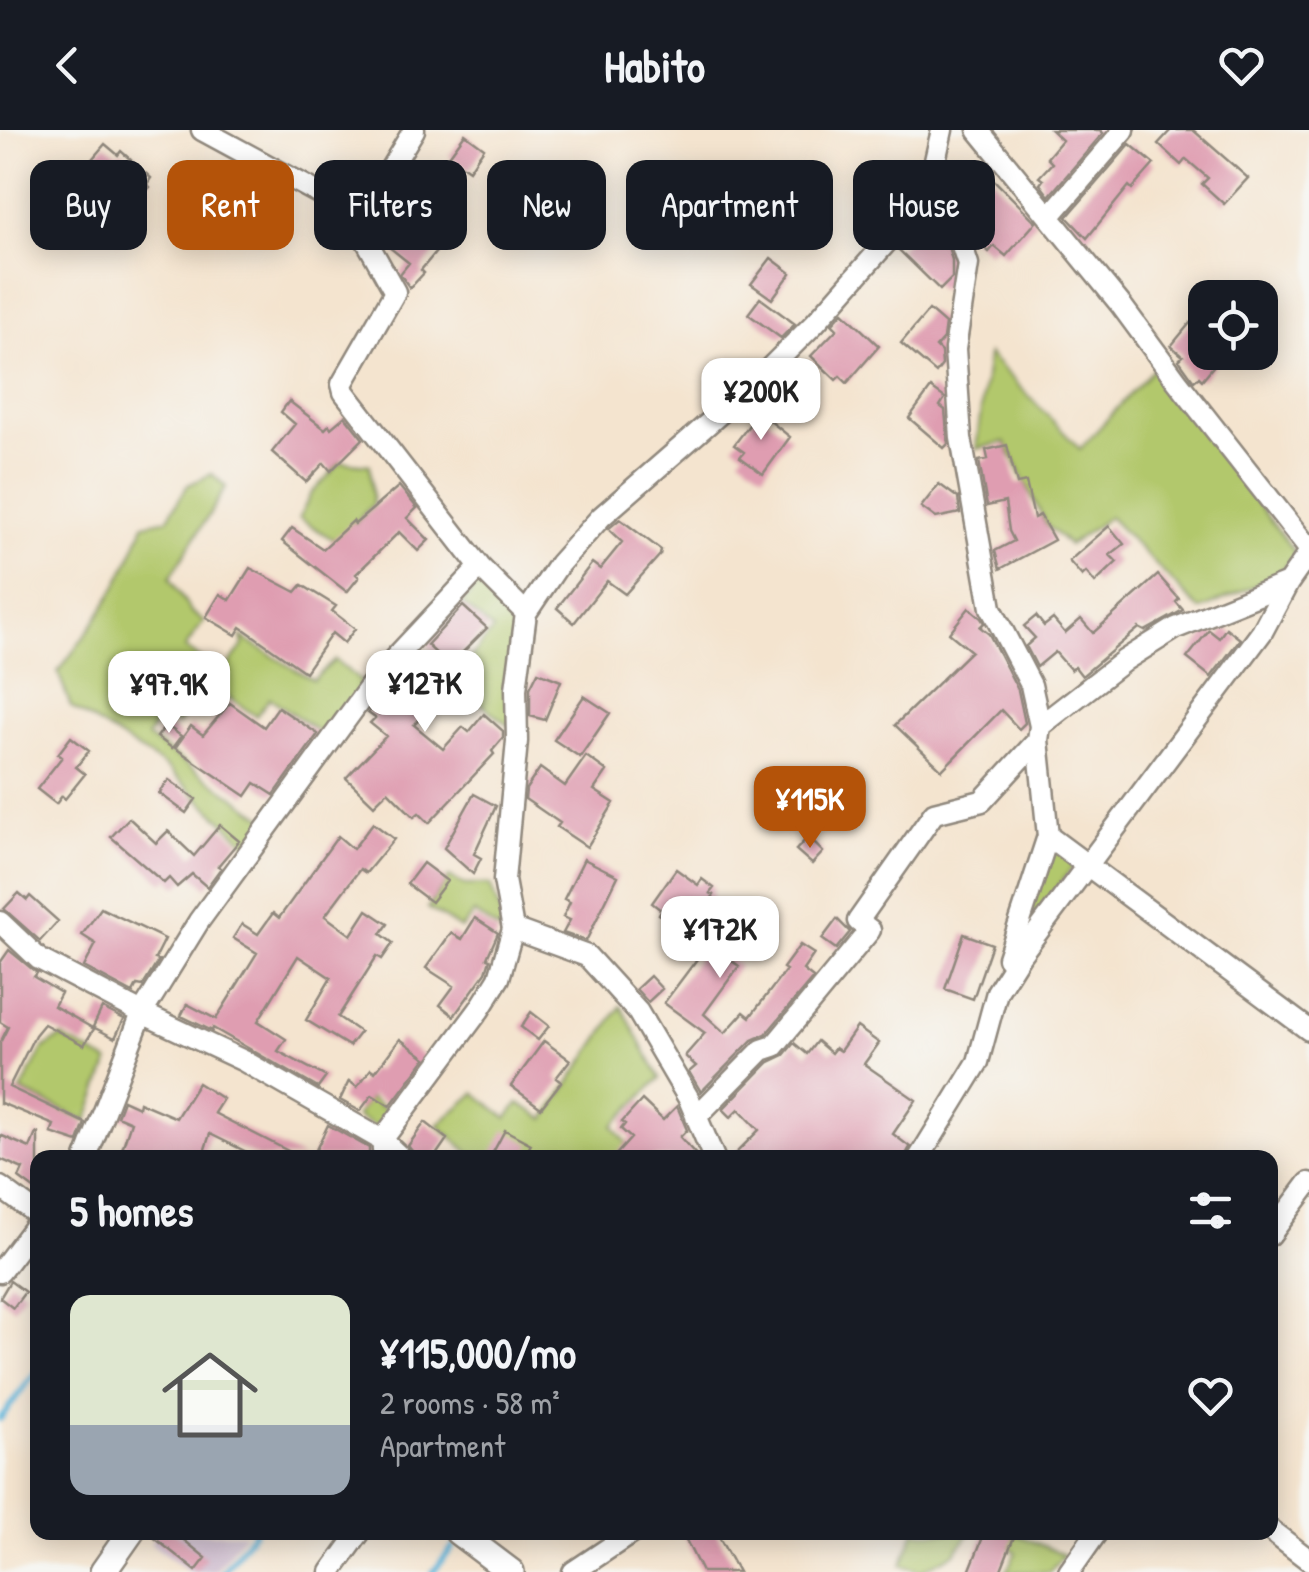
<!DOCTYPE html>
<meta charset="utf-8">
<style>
:root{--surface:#171b24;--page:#20242c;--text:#f1f3f6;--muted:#9ea1a6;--accent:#b45309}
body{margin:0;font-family:"Patrick Hand",sans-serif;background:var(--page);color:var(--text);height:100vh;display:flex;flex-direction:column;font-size:38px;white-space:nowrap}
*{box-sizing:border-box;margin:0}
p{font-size:32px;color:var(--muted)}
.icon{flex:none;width:55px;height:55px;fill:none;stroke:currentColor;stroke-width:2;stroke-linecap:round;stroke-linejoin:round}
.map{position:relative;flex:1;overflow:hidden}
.sheet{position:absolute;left:30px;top:1020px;width:1248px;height:390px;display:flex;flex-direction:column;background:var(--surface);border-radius:20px;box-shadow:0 5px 25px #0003}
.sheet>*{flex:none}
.hud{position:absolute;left:30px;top:30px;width:1250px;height:90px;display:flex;gap:20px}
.tools{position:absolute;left:1188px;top:150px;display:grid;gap:20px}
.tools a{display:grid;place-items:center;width:90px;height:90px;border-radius:20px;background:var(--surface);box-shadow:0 5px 25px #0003;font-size:50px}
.price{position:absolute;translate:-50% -85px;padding:0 22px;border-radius:20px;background:#fff;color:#222;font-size:32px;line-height:65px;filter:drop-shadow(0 2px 5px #0008)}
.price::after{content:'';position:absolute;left:50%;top:60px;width:30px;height:22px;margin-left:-15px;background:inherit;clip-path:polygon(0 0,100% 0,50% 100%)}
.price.current{background:var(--accent);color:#fff}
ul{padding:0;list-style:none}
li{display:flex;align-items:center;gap:30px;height:250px;padding:0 40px}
li span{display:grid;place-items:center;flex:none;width:280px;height:200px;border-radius:20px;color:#555}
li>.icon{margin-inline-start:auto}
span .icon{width:120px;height:120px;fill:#fffc;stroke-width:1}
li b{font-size:42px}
h2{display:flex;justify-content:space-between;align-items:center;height:120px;padding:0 40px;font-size:42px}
.chip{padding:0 35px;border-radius:20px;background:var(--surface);box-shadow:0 5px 25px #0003;font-size:35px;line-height:90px}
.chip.current{background:var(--accent);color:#fff}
header{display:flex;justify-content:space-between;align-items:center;height:130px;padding:0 40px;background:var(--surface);font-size:45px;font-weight:700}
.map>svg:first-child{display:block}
.industrial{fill:#cfbdcf}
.green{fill:#b2c86c;stroke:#6e7a4c;stroke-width:2.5}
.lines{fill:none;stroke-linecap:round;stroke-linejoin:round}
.stream{stroke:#5bb3d8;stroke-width:6}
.building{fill:#df9db1}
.minor-casing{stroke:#90887d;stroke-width:25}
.major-casing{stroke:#90887d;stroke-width:30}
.minor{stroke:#fff;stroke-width:20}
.major{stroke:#fff;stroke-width:25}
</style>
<header><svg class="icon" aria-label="back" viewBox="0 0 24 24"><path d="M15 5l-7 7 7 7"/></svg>Habito<svg class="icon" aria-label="heart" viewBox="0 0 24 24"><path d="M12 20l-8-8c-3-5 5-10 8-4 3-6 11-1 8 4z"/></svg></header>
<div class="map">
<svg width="1309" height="1442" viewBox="0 0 1309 1442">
<rect width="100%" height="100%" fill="#f6f6f2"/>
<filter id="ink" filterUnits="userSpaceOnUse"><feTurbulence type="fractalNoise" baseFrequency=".01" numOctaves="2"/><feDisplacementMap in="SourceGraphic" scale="20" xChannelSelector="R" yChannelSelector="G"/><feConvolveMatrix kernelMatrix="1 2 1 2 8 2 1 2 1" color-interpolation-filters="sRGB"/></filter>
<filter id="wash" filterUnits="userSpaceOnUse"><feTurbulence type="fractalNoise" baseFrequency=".0048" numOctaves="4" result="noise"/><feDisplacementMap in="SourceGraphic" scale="40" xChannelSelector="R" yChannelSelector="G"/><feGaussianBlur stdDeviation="2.25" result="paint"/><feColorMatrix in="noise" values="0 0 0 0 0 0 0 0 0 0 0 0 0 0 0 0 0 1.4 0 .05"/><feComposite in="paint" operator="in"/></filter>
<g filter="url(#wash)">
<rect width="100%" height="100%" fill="#f4e4cf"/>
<!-- industrial -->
<path class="industrial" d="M 158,1403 L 245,1403 L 215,1442 L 190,1442 L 150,1413 Z"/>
<!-- green -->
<path class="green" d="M 988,224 L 1080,319 L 1154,238 L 1296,424 L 1275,447 L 1200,480 L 1109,387 L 1069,415 L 1047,396 L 1005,312 L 976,319 Z
M 341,332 L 370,335 L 373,374 L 337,412 L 299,388 L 311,364 Z
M 212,344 L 226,357 L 170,448 L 191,482 L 204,491 L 185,518 L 223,544 L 243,515 L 241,507 L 313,550 L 335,530 L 364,554 L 328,608 L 270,568 L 256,586 L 209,554 L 178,594 L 161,585 L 147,607 L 268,690 L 250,717 L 166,637 L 71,577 L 58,542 C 97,491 122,455 144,394 L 167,389 L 188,355 Z
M 482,451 L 521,490 L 510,597 L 453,550 L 493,500 L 462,473 Z
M 1049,712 L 1075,734 L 1030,795 L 1026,791 Z
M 449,747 L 465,755 L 490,755 L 503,790 L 503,803 L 474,783 L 461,799 L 428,778 Z
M 621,876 L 660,948 L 613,996 L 631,1018 L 623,1027 L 500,1028 L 495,1024 L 488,1027 L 474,1027 L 438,995 L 475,963 L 507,988 L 519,973 L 545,989 Z
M 61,907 L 109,932 L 87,991 L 21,961 L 42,920 Z
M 369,968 L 390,983 L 375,997 L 356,986 Z
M 914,1403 L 914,1402 L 970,1403 L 955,1423 L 921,1441 L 902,1435 Z
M 1016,1404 L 1064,1425 L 1049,1442 L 1006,1442 L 1016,1422 L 1007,1416 Z"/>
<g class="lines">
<!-- stream -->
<path class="stream" d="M 0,1289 L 38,1239
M 223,1442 L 254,1402
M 433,1442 L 453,1417"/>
</g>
<g id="blocks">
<!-- building -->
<path class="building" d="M 1051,0 L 1100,0 L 1103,3 L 1049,66 L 1040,54 L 1043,50 L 1039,47 L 1052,33 L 1047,28 L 1062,10 Z
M 1171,0 L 1193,0 L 1248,48 L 1224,74 L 1202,54 L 1208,48 L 1186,29 L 1181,35 L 1158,14 Z
M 465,4 L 484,18 L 469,40 L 449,26 Z
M 105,14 L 118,25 L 121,21 L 151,48 L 147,54 L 150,57 L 126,84 L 84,49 L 92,39 L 87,35 Z
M 1130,14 L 1154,34 L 1132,59 L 1129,56 L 1087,108 L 1067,87 Z
M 978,34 L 1036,92 L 1006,126 L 994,116 L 989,122 L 974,109 L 967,86 L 952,64 Z
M 399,76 L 421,93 L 433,79 L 455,99 L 421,140 L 424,143 L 410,158 L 400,144 L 409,133 L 384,113 L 382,110 L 386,105 L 380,100 Z
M 931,83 L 942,97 L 952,130 L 952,148 L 940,160 L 898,119 Z
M 771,128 L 791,143 L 772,169 L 751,154 Z
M 760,168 L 795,194 L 781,208 L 748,184 Z
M 929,180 L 945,194 L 943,209 L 936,217 L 941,222 L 942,235 L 936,243 L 901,213 Z
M 843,182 L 879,216 L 847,253 L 840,246 L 836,250 L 811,226 L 837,199 L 832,194 Z
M 1190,193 L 1202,203 L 1198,208 L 1205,213 L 1205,222 L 1225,222 L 1202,250 L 1199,247 L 1194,251 L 1179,230 L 1183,226 L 1171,216 Z
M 931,258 L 945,268 L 940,276 L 945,280 L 948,314 L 944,318 L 909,288 Z
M 289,271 L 325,299 L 329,295 L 331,298 L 345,286 L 363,309 L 331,341 L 324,333 L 306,352 L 272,322 L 295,294 L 281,282 Z
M 759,282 L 790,307 L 763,344 L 740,327 L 744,322 L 734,315 Z
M 1007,315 L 1017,354 L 1026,352 L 1034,388 L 1040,385 L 1054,410 L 1000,439 L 995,421 L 1014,411 L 1009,401 L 1005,372 L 987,376 L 979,331 L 988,329 L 986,320 Z
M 939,354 L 958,368 L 960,383 L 936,388 L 921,377 Z
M 399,356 L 417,378 L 407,388 L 429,410 L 418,421 L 399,402 L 356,444 L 359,447 L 347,462 L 282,411 L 292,398 L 323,419 L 353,391 L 355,394 Z
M 620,389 L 661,420 L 660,425 L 625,464 L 607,451 L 574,493 L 557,478 L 592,433 L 600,439 L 622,412 L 608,399 Z
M 1109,396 L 1124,414 L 1110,425 L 1117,432 L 1095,453 L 1086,442 L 1082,446 L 1069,431 Z
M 250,438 L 296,462 L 302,455 L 336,476 L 332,481 L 355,499 L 344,513 L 332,503 L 305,542 L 241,497 L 236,505 L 206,487 L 220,464 L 230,470 Z
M 1158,445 L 1179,469 L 1176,472 L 1183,480 L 1145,501 L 1139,498 L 1082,546 L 1075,537 L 1071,540 L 1055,522 L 1037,537 L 1026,516 L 1035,508 L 1024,496 L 1036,486 L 1044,496 L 1053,489 L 1065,503 L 1081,489 L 1093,503 Z
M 463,476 L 487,498 L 438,547 L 449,558 L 414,595 L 443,619 L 463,597 L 469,602 L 484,584 L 503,601 L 503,608 L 492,621 L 494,624 L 429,693 L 419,683 L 414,687 L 388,661 L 374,675 L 346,648 L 386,606 L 370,593 L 375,588 L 368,583 L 393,550 L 404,560 L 438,525 L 427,515 Z
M 969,478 L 981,488 L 984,493 L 980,497 L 989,504 L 1018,560 L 1025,593 L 1019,599 L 1001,580 L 942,640 L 895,595 L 971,521 L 949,503 Z
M 1226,498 L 1240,509 L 1211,547 L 1187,528 L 1209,500 L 1219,508 Z
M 538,542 L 561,551 L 545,590 L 530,586 L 530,558 Z
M 584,566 L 610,583 L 580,627 L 554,610 Z
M 230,573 L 264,597 L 278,577 L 318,604 L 274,665 L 255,653 L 246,666 L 175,618 L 191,596 L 203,605 Z
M 166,595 L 181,606 L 172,618 L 157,607 Z
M 71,607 L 89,621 L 76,637 L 85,644 L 65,669 L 62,666 L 56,674 L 37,659 L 62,627 L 58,624 Z
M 586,626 L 607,641 L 594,660 L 614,673 L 587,717 L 557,697 L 560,693 L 525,669 L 526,659 L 540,638 L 565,656 Z
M 169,650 L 196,669 L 186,683 L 159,663 Z
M 474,664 L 496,676 L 474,724 L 481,728 L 473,744 L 444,718 Z
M 129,688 L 156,713 L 168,701 L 194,726 L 220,695 L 239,711 L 218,736 L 221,738 L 207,757 L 192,744 L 177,757 L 169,748 L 164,753 L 111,707 Z
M 373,693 L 394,709 L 366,743 L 360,739 L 325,786 L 351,805 L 367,780 L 388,794 L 381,804 L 393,813 L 382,829 L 377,826 L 338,887 L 360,902 L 349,916 L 306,890 L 331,848 L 298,826 L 258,891 L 286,909 L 278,921 L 326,947 L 318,958 L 213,898 L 212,901 L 181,886 L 187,874 L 216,889 L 257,823 L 233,808 L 242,794 L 258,804 L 273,783 L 279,788 L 338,706 L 353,719 Z
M 808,707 L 823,722 L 812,734 L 796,720 Z
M 584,729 L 618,746 L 586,811 L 563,803 L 570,790 L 563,787 L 570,772 L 564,769 Z
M 423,733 L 447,751 L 431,772 L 407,754 Z
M 676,739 L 698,755 L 702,749 L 714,758 L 710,763 L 714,765 L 704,779 L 736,802 L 721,823 L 739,836 L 704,884 L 725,903 L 744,882 L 750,887 L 786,840 L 783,838 L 800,815 L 814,824 L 803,840 L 813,848 L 766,904 L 752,910 L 701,962 L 689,942 L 696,936 L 685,926 L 705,903 L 664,873 L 709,813 L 678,790 L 674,795 L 659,784 L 661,780 L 652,773 Z
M 19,763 L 27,770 L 30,766 L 58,791 L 40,811 L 4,779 Z
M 101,778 L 165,809 L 155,829 L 159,830 L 143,856 L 137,855 L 133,863 L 84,837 L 96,814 L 82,805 Z
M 475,788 L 498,803 L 487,828 L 490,829 L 486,842 L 454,886 L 440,875 L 454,856 L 426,838 L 451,803 L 462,809 Z
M 837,789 L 850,802 L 836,819 L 822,809 Z
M 964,804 L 992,814 L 973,869 L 945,859 Z
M 9,820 L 37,843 L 34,847 L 61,863 L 54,876 L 94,899 L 84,915 L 44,894 L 35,905 L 9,957 L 85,993 L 78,1012 L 51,1003 L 54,995 L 1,973 L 0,975 L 0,913 L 8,897 L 0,892 L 0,833 Z
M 650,846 L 662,859 L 648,872 L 636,859 Z
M 102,878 L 124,889 L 115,908 L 93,897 Z
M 531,882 L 549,896 L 538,910 L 521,897 Z
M 857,897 L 879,913 L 864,934 L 916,970 L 893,1004 L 910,1017 L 904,1028 L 731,1028 L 759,1000 L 739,979 L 731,987 L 723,979 L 769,932 L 784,925 L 794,913 L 807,924 L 817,911 L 831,923 L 835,918 L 840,921 Z
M 400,909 L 426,928 L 390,976 L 372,965 L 360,981 L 340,970 L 349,951 L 357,957 L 371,939 L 375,942 Z
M 544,911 L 570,930 L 556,948 L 561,952 L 541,978 L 511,956 Z
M 198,953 L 223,969 L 214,983 L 302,1028 L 259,1028 L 210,1004 L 202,1028 L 119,1028 L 131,992 L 117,986 L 123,970 L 138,977 L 139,972 L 176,988 Z
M 642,970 L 663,990 L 677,976 L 687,1000 L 680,1007 L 699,1028 L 613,1028 L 631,1008 L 621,999 L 625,994 L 622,992 Z
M 425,992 L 447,1009 L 434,1028 L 418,1028 L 408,1016 Z
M 328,995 L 369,1018 L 369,1028 L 312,1028 Z
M 505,1000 L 531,1014 L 524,1028 L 490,1028 Z
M 36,1003 L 38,1003 L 38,1062 L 19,1048 L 23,1039 L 0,1029 L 0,1005 L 30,1018 Z
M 10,1151 L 25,1162 L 13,1178 L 0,1168 Z
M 147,1402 L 174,1402 L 206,1428 L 196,1441 Z
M 682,1402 L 716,1402 L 738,1442 L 702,1442 Z
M 985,1402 L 1016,1402 L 1000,1442 L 969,1442 Z"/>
</g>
</g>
<g filter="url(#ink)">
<use href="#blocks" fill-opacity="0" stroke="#90887d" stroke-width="2.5"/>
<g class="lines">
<defs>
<path id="minor" d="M 202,0 L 322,65 L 357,94 L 395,162 L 342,254 L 344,262 L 480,437 L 526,483
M 978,0 L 1121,175 L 1177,251 L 1309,419
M 929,57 L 954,91 L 968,134 L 955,219 L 961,308 L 991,478 L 1031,555 L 1040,596 L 1038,610 L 1048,706 L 1309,900
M 1049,87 L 1124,0
M 357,94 L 414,0
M 1040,596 L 1125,530 L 1176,498 L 1288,453
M 0,792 L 39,829 L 142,883 L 244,931 L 382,1010 L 401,1028
M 513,799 L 587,826 L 638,882 L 689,969 L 714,1028
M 1008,828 L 1048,706
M 696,987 L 762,920 L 774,916 L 870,800 L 858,791 L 934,683 L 982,671 L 1038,610
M 86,1028 L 142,883 L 199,791 L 377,547 L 480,437
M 384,1028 L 382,1010 L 479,880 L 499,848 L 513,799 L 504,750 L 517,611 L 516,559 L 526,483 L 559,434 L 601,387 L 756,252 L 815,193 L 922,72 L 929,57 L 942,0
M 919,1028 L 978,932 L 997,862 L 1021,824 L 1262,502 L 1288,453 L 1309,423
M 0,1057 L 38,1085
M 1270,1105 L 1309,1053
M 0,1142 L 38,1092
M 1270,1400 L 1309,1430
M 331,1442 L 360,1402
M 573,1442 L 633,1402
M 1069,1442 L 1097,1402"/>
<path id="major" d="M 458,1402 L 511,1442
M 103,1442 L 131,1402"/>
</defs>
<!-- minor casing -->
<use href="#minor" class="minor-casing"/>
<!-- major casing -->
<use href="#major" class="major-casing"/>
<!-- minor -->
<use href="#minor" class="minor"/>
<!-- major -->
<use href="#major" class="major"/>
</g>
</g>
</svg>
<div class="tools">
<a><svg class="icon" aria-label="locate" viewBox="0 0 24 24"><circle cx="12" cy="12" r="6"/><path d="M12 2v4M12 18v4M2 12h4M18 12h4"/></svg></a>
</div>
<b class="price" style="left:761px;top:313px">¥200K</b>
<b class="price" style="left:425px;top:605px">¥127K</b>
<b class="price" style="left:169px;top:606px">¥97.9K</b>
<b class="price current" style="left:810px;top:721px">¥115K</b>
<b class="price" style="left:720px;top:851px">¥172K</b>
<div class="hud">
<a class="chip">Buy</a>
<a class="chip current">Rent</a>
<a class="chip">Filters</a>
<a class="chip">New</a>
<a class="chip">Apartment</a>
<a class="chip">House</a>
</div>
<section class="sheet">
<h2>5 homes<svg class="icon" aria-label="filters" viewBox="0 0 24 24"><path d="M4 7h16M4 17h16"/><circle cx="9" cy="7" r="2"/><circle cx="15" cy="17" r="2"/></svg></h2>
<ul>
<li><span style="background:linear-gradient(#dfe7d0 65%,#9aa5b1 0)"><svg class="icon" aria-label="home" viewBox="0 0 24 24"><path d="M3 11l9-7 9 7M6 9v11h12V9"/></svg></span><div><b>¥115,000/mo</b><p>2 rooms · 58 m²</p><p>Apartment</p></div><svg class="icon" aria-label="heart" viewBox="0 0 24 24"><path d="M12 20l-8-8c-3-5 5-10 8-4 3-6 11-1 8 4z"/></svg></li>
</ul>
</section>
</div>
